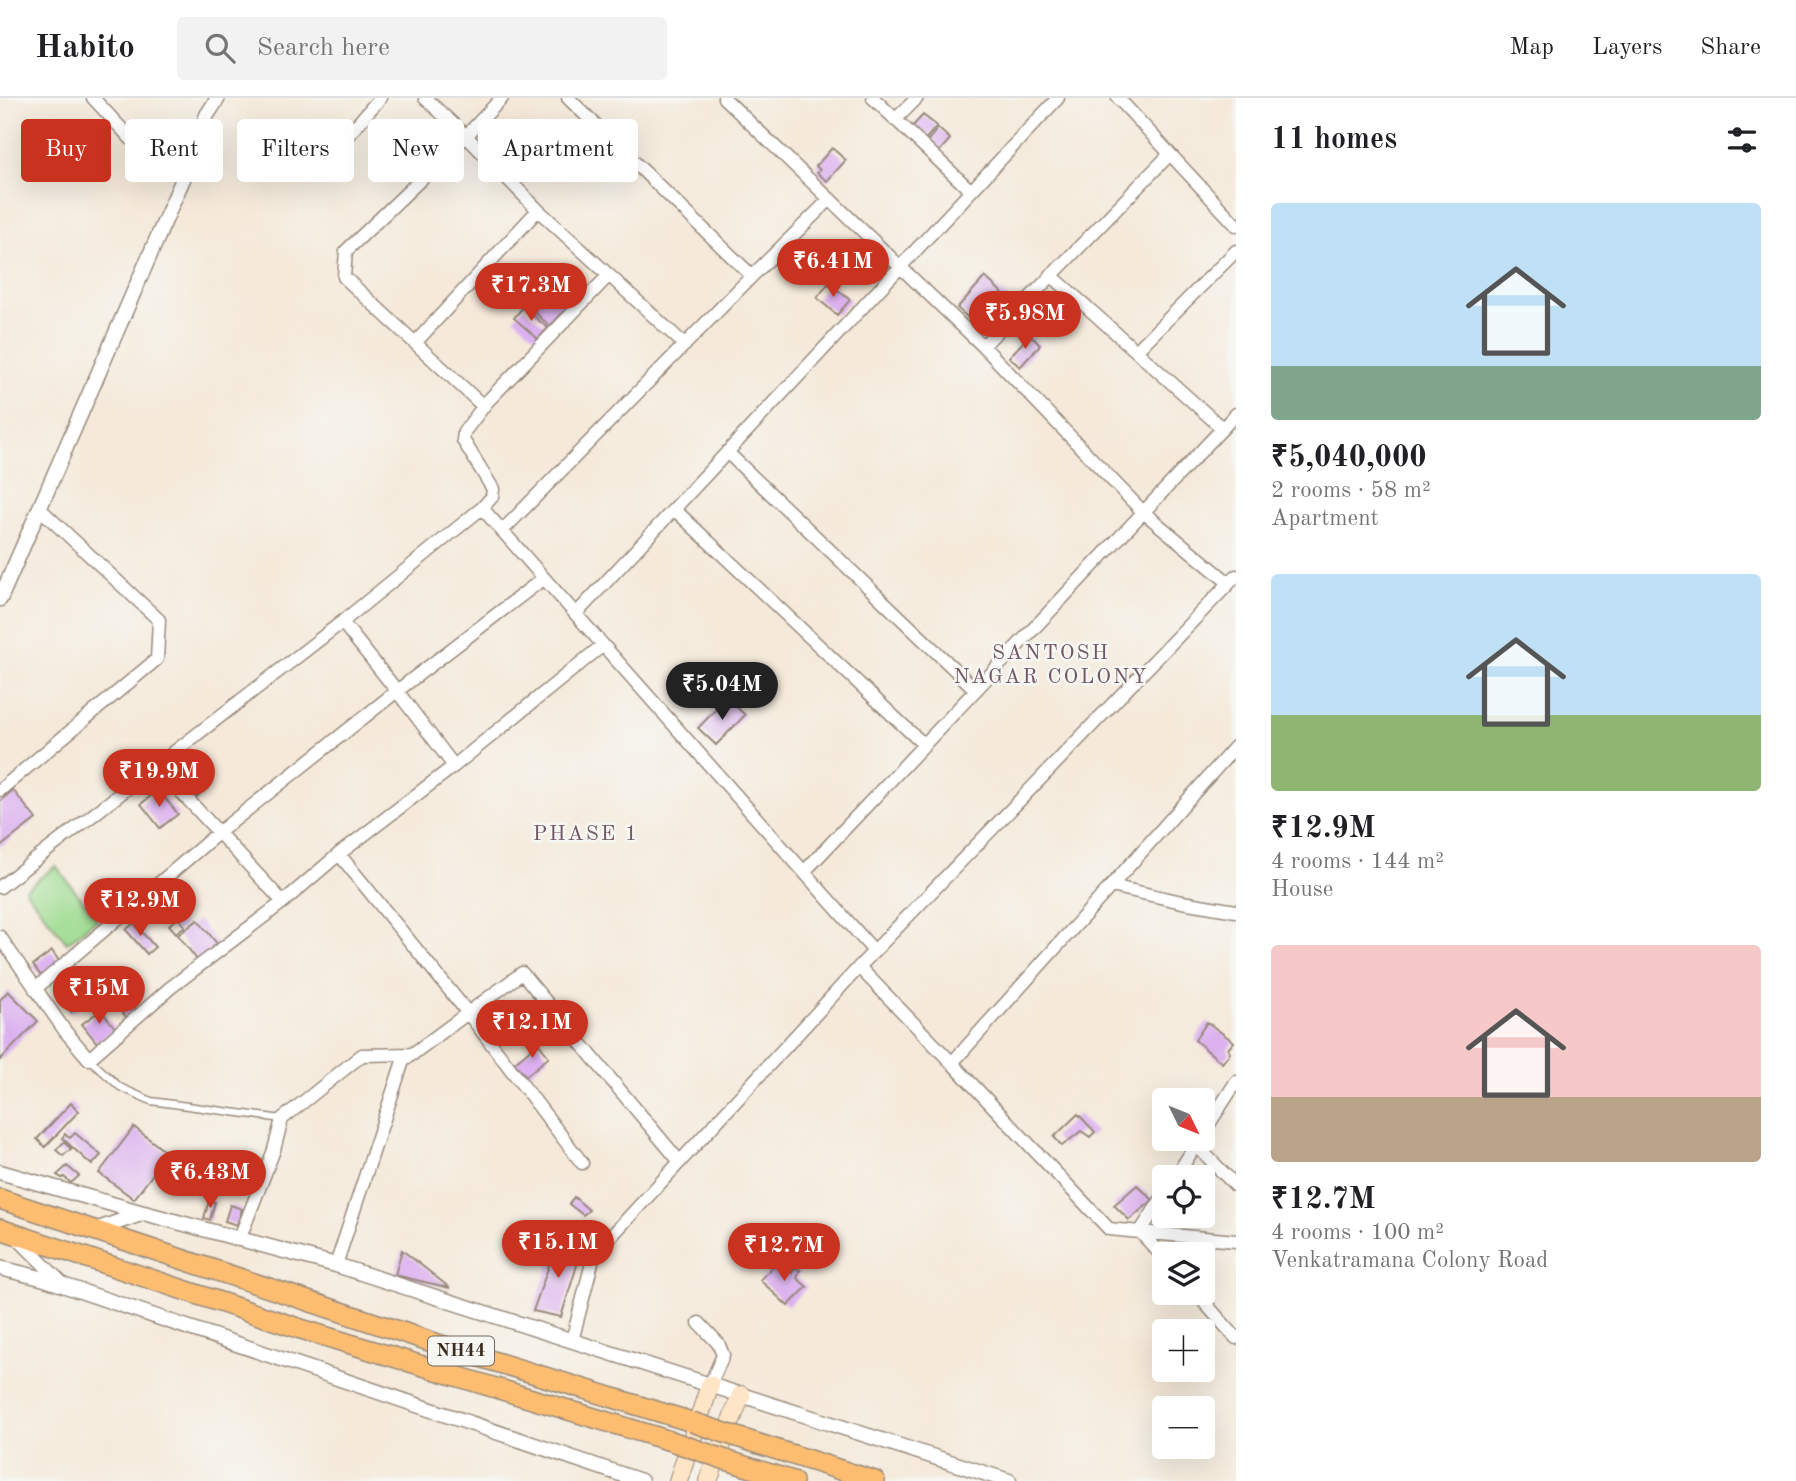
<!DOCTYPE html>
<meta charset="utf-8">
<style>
:root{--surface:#fff;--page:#f2f2f2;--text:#202124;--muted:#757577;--line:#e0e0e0;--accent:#c8321e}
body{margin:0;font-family:"Old Standard TT",serif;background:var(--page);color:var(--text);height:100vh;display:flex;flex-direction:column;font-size:26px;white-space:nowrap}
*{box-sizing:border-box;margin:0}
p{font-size:23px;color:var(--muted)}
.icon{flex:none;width:38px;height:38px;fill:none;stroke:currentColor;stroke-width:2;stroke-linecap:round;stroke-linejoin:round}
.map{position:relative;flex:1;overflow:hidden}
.side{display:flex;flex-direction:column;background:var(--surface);width:560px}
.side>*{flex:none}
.top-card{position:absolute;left:21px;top:21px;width:665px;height:63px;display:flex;gap:14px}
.needle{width:46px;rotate:133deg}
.buttons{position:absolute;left:1152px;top:990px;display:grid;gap:14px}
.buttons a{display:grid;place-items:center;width:63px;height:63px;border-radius:7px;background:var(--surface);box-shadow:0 7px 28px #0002;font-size:35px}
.price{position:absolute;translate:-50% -60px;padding:0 16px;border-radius:24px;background:var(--accent);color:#fff;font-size:23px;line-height:46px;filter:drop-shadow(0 2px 4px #0008)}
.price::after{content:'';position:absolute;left:50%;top:42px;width:21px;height:16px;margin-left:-10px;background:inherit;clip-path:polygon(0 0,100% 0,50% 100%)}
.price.active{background:#222;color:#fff}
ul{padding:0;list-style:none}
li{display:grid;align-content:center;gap:14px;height:371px;padding:0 35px}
li span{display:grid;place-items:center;height:217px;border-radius:7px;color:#555}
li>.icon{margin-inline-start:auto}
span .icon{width:126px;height:126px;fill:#fffc;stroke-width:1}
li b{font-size:30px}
h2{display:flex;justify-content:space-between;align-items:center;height:84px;padding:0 35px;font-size:30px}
.tag{padding:0 24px;border-radius:7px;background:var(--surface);box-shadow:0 7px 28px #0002;font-size:24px;line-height:63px}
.tag.active{background:var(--accent);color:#fff}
header{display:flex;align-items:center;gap:42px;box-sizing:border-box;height:98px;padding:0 35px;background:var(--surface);border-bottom:2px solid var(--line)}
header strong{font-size:33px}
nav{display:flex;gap:38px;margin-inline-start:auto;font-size:24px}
.search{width:490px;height:63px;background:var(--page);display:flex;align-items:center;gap:18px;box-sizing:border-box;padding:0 24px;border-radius:7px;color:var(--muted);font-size:26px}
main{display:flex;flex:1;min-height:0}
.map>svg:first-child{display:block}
.green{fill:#9ddb90;stroke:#6c8257;stroke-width:2}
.building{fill:#dcb1ef}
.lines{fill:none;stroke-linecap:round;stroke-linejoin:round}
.service-casing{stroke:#988a7c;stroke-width:9}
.minor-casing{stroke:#988a7c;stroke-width:15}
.tertiary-casing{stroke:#988a7c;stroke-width:17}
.secondary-casing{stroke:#988a7c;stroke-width:20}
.trunk-casing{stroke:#988a7c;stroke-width:22}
.service{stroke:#fff;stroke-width:6}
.minor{stroke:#fff;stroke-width:12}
.tertiary{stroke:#fff;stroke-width:14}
.secondary{stroke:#fee5c5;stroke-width:18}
.trunk{stroke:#fcbd6f;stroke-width:19}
.trunk-bridge-casing{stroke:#988a7c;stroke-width:22;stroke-linecap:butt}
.trunk-bridge{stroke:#fcbd6f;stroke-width:19}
.labels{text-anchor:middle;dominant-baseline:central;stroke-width:5;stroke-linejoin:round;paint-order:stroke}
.shield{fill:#f6f6f2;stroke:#73675e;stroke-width:2}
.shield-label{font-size:18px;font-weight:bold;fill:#3b2a1e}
.neighbourhood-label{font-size:21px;letter-spacing:2px;fill:#735967;stroke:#f6f6f2}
</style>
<header>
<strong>Habito</strong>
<div class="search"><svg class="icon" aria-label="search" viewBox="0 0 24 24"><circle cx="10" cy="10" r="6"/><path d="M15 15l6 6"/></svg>Search here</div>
<nav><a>Map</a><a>Layers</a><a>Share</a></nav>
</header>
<main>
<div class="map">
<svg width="1236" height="1383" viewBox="0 0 1236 1383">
<rect width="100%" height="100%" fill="#f6f6f2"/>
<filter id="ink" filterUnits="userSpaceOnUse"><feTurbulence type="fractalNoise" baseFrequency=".0143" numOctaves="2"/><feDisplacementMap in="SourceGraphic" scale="14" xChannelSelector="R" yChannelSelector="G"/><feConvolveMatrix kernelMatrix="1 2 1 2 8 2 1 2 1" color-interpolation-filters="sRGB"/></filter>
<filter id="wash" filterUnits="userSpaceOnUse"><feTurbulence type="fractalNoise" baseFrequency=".00686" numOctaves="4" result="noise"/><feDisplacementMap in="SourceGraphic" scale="28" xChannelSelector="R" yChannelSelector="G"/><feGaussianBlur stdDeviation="1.57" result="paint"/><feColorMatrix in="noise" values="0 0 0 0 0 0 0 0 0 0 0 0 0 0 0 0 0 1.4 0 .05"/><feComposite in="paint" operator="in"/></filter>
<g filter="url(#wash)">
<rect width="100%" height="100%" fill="#f5e9d9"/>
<!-- green -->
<path class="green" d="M 56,768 L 97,821 L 67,845 L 25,792 Z"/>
<g id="blocks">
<!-- building -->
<path class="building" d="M 923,17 L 937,28 L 924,43 L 910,31 Z
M 938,30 L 950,41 L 938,55 L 926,45 Z
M 832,50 L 846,62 L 827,83 L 817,75 L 820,72 L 816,68 Z
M 985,179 L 1010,202 L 982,232 L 957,210 Z
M 541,182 L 569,208 L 550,228 L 522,203 Z
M 829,185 L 850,202 L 837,217 L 817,200 Z
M 523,209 L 548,230 L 538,241 L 514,220 Z
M 1030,237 L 1040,247 L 1020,269 L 1009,259 Z
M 727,600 L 745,617 L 716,647 L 698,630 Z
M 193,662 L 209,680 L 201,688 L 204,692 L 197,699 L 177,676 Z
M 13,692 L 36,721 L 0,749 L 0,703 Z
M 158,692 L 178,716 L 160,730 L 141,706 Z
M 178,820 L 185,828 L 176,835 L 169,827 Z
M 198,822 L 218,847 L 198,863 L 178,837 Z
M 134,825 L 155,849 L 147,856 L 126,832 Z
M 52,853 L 60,864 L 41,878 L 33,867 Z
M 65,884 L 71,892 L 61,900 L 55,892 Z
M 8,893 L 38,923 L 0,962 L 0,902 Z
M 74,897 L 81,906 L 71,914 L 64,905 Z
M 131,905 L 139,915 L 129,923 L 121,913 Z
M 101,912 L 115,930 L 97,945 L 82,926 Z
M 1207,924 L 1234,944 L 1228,951 L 1230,955 L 1222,965 L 1195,942 Z
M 538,945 L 549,959 L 526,978 L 514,965 Z
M 71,1005 L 79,1013 L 45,1049 L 37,1041 Z
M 1078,1016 L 1095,1034 L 1090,1039 L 1081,1033 L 1062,1048 L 1054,1039 Z
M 134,1029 L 168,1056 L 134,1101 L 99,1075 Z
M 75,1035 L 101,1057 L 92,1067 L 62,1040 L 65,1036 L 70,1040 Z
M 64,1044 L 71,1051 L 63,1058 L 56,1052 Z
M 67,1068 L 79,1078 L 71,1085 L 64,1079 L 62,1080 L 57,1077 Z
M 1137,1087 L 1153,1102 L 1129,1122 L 1114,1107 Z
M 574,1099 L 589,1112 L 583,1117 L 569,1106 Z
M 209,1103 L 215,1104 L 210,1122 L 204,1120 Z
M 230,1107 L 242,1111 L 237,1127 L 225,1123 Z
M 557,1144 L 582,1151 L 561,1219 L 533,1213 Z
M 402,1152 L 450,1190 L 395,1177 Z
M 779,1163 L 792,1175 L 794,1170 L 800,1172 L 797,1180 L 807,1189 L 788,1208 L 760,1182 Z"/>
</g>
</g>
<g filter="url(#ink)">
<use href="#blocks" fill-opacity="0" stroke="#988a7c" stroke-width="2"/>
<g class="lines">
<defs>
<path id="service" d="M 89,961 L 120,989 L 151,1003 L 282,1021"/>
<path id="minor" d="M 93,0 L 159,71 L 186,74
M 425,0 L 466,38 L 538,112 L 685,247
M 502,0 L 466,38 L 346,153 L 344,179 L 483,308 L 609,177
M 724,0 L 983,248 L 1142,413 L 1229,485
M 873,0 L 971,93
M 1118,0 L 1236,127
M 895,22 L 917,0
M 319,71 L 380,0
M 1051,177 L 1222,330
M 752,178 L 830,101
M 415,245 L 538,112
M 983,248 L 1170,56
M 1136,253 L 1236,153
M 727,354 L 976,592
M 482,410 L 492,399 L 493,391 L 463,342 L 464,334 L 486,305
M 674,411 L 924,647
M 502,433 L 752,178 L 568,0
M 544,480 L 397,593 L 342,524 L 482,410 L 603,547 L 874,853
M 576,516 L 1058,0
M 454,668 L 603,547
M 0,692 L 157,561 L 159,522 L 40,411
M 339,756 L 468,915 L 582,1065
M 804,774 L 1236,316
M 1111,788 L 1236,648
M 0,789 L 342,524
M 0,839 L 65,933 L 89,961 L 170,890 L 283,804
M 859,869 L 1236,478
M 35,891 L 218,735 L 397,593 L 454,668 L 339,756 L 283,804 L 156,667
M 952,965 L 1109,1131 L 1140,1134 L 1164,1160
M 1202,1037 L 1236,984
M 1196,1047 L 1236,1088
M 1175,1080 L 1199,1042
M 1164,1097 L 1140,1134 L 1236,1143
M 15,1138 L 64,1187
M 239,1142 L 274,1052 L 282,1021 L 362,957 L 413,956
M 336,1167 L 403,963 L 522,875 L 680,1064
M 1196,1195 L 1236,1240
M 699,1225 L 718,1245 L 723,1257 L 710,1287
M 572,1243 L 594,1157 L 859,869 L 952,965 L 1111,788 L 1182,804 L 1236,813"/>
<path id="tertiary" d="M 0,501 L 186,74 L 207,17 L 218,0
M 0,1074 L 143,1115
M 95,1132 L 144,1115 L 336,1167 L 1009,1383
M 0,1170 L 45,1181 L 641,1383"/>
<path id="secondary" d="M 678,1383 L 710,1287
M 708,1383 L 741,1297"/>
<path id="trunk" d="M 0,1101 L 444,1248 L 692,1324
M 0,1131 L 301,1231 L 677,1345
M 737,1339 L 875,1383
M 726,1362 L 793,1383"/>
</defs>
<!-- service casing -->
<use href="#service" class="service-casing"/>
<!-- minor casing -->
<use href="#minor" class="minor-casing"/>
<!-- tertiary casing -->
<use href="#tertiary" class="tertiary-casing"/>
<!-- secondary casing -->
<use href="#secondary" class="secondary-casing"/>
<!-- trunk casing -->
<use href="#trunk" class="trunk-casing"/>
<!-- service -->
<use href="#service" class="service"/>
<!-- minor -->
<use href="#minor" class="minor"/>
<!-- tertiary -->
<use href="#tertiary" class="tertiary"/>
<!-- secondary -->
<use href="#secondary" class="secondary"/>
<!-- trunk -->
<use href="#trunk" class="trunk"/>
<defs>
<path id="trunk-bridge" d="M 692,1324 L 737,1339
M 677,1345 L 726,1362"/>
</defs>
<!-- trunk-bridge casing -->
<use href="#trunk-bridge" class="trunk-bridge-casing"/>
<!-- trunk-bridge -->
<use href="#trunk-bridge" class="trunk-bridge"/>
</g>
</g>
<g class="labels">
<!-- shield labels -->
<rect class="shield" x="428" y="1238.5" width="66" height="29" rx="5"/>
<g class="shield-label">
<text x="461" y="1253">NH44</text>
</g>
<!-- neighbourhood labels -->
<g class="neighbourhood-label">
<text x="1051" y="555">SANTOSH<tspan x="1051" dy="24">NAGAR COLONY</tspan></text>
<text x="586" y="736">PHASE 1</text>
</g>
</g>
</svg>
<div class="buttons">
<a><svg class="needle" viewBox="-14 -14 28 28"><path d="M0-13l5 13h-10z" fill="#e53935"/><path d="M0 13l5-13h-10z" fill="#757577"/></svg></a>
<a><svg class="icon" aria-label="locate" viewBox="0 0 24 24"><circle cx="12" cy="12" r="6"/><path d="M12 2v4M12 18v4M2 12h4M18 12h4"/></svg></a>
<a><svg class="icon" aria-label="layers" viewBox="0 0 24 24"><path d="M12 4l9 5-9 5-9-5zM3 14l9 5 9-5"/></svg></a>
<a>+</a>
<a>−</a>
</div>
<b class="price" style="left:833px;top:201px">₹6.41M</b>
<b class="price" style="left:531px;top:225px">₹17.3M</b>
<b class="price" style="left:1025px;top:253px">₹5.98M</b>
<b class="price active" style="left:722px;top:624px">₹5.04M</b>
<b class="price" style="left:159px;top:711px">₹19.9M</b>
<b class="price" style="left:140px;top:840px">₹12.9M</b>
<b class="price" style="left:99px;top:928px">₹15M</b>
<b class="price" style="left:532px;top:962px">₹12.1M</b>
<b class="price" style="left:210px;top:1112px">₹6.43M</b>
<b class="price" style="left:558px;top:1182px">₹15.1M</b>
<b class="price" style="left:784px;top:1185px">₹12.7M</b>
<div class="top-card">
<a class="tag active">Buy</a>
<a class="tag">Rent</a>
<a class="tag">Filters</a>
<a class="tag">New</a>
<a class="tag">Apartment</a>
</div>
</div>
<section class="side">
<h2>11 homes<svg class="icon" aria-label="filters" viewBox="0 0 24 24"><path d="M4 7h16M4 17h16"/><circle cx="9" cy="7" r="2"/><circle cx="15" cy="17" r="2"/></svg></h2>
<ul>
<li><span style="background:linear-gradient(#bfe0f5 75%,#7fa58c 0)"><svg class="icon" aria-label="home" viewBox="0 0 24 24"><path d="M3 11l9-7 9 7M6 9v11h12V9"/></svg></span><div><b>₹5,040,000</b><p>2 rooms · 58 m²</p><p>Apartment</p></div></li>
<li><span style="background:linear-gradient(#bfe0f5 65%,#8fb573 0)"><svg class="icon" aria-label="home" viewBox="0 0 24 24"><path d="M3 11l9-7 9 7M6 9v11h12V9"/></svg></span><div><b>₹12.9M</b><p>4 rooms · 144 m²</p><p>House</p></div></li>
<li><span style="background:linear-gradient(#f6c9c9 70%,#b9a48a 0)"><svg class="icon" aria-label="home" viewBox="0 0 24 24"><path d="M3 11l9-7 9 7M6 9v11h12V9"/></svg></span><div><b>₹12.7M</b><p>4 rooms · 100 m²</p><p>Venkatramana Colony Road</p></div></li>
</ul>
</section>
</main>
